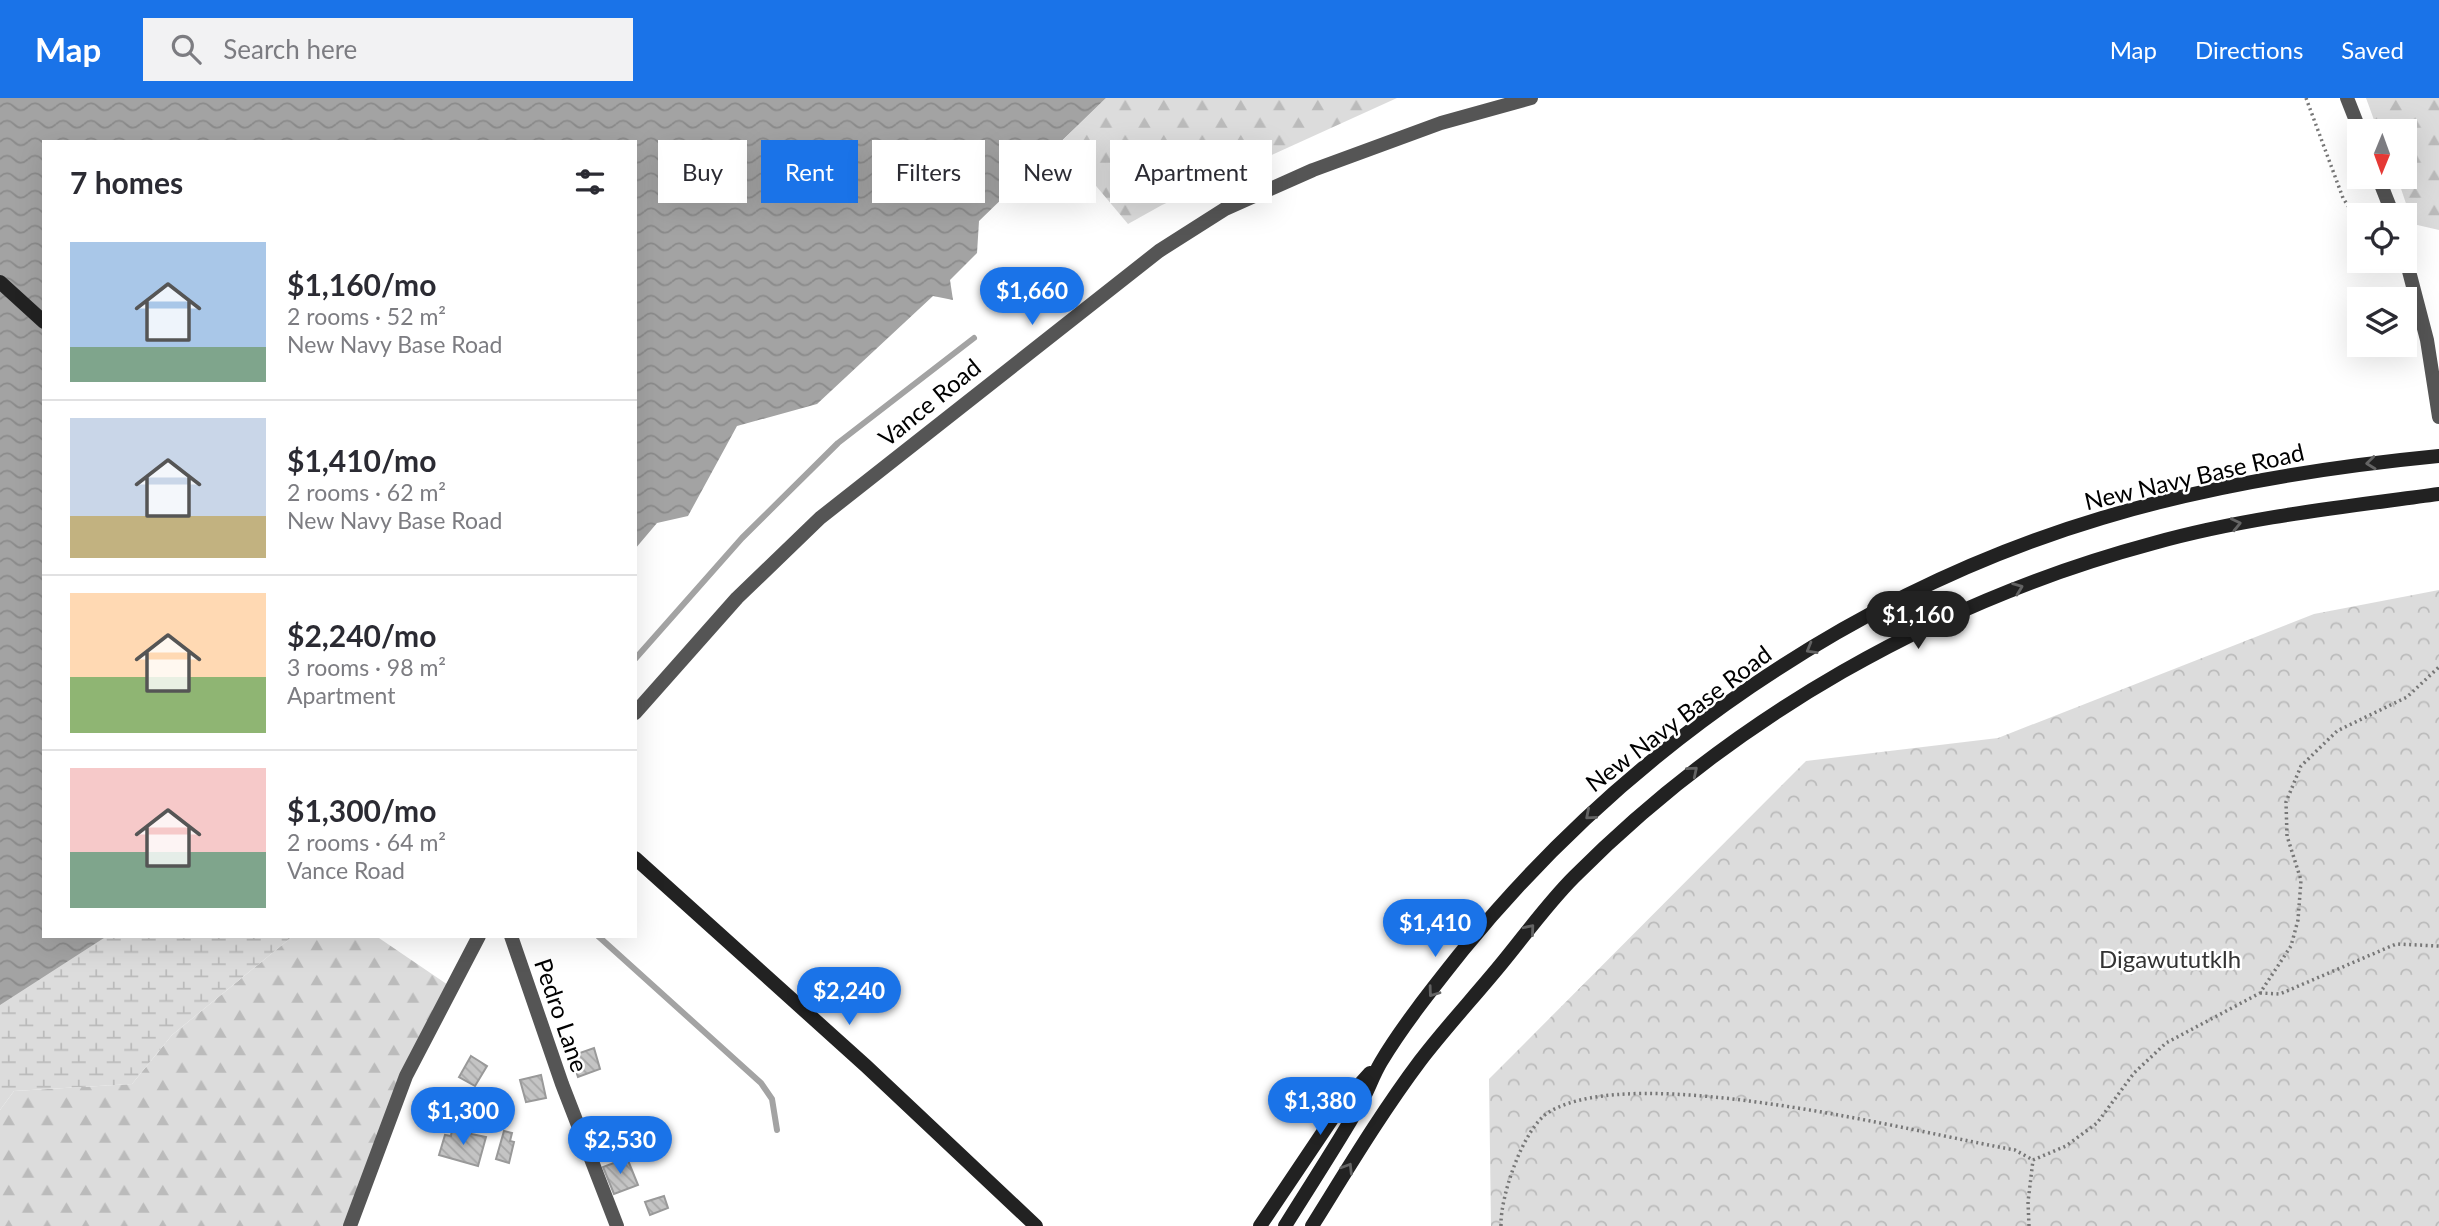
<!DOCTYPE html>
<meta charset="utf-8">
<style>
:root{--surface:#fff;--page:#f2f2f3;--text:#2b2b33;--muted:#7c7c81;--line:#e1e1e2;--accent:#1a73e8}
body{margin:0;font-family:Lato,sans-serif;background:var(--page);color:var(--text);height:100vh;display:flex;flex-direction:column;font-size:26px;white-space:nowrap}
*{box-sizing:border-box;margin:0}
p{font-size:23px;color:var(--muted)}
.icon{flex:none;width:38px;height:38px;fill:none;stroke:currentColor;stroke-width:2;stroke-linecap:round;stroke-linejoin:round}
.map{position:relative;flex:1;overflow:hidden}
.drawer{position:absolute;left:42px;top:42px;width:595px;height:798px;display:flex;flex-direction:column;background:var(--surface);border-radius:0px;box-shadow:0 7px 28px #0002}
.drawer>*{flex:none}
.guide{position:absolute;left:658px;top:42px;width:665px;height:63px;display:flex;gap:14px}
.needle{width:46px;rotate:181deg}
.tools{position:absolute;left:2347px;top:21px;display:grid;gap:14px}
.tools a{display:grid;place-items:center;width:70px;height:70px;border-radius:0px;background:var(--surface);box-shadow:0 7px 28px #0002;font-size:35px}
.price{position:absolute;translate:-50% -60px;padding:0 16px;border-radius:24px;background:var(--accent);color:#fff;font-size:23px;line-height:46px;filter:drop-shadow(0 2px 4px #0008)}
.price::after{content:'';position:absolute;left:50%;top:42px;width:21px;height:16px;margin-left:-10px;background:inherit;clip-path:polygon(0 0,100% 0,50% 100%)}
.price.current{background:#222;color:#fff}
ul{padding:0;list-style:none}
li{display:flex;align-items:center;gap:21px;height:175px;padding:0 28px}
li+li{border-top:2px solid var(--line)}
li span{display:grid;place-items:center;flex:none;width:196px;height:140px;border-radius:0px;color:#555}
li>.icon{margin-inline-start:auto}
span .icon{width:84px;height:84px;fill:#fffc;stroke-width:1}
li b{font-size:30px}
h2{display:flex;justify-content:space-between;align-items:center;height:84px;padding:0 28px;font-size:30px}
.tag{padding:0 24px;border-radius:0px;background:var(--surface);box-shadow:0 7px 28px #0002;font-size:24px;line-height:63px}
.tag.current{background:var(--accent);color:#fff}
header{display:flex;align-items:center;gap:42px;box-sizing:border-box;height:98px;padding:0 35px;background:var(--accent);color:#fff}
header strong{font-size:33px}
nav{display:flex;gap:38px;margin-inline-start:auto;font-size:24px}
.search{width:490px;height:63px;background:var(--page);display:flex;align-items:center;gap:18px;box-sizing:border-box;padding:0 24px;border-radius:0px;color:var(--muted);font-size:26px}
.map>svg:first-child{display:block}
.forest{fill:url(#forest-firs)}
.wetland{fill:url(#wetland-marsh)}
.park{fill:url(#park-crowns)}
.water{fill:url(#water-waves)}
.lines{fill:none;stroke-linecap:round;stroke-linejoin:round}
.stream{stroke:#a3a3a3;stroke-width:6}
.building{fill:url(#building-back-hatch);stroke:#999;stroke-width:2}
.path{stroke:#777;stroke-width:3.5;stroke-dasharray:2 3.5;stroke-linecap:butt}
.minor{stroke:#555;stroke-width:14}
.tertiary{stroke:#555;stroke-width:14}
.secondary{stroke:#222;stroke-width:14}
.oneway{stroke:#646464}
.labels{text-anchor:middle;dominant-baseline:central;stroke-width:5;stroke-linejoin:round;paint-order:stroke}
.street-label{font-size:24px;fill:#000;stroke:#fff}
.park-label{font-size:24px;fill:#333;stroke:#fff}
</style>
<header>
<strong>Map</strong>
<div class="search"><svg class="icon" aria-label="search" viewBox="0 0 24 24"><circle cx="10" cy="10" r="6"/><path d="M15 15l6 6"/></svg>Search here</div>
<nav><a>Map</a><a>Directions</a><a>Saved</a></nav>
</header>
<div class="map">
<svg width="2439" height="1128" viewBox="0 0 2439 1128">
<defs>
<pattern id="forest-firs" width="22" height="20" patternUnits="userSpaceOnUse" patternTransform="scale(1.75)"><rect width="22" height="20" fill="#dcdcdc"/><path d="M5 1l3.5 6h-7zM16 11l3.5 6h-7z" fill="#bbb"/></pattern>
<pattern id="wetland-marsh" width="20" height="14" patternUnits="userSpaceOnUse" patternTransform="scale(1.75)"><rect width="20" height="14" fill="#dcdcdc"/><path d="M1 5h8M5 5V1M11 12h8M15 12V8" fill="none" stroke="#bbb"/></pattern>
<pattern id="park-crowns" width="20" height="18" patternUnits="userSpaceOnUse" patternTransform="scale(1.75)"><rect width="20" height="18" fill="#dcdcdc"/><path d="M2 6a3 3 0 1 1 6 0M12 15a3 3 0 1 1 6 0" fill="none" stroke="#bbb"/></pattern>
<pattern id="water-waves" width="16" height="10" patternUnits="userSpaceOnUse" patternTransform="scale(1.75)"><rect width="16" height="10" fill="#a3a3a3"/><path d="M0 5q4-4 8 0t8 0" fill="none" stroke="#8b8b8b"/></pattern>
<pattern id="building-back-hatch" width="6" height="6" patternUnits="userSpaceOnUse" patternTransform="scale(1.75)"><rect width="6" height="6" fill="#c4c4c4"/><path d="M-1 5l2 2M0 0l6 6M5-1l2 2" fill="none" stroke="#a7a7a7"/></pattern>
</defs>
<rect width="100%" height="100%" fill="#fff"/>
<!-- forest -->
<path class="forest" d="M 1106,0 L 1397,0 L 1162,107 L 1128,126 L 1060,45 Z
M 2366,0 L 2439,0 L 2439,132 L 2413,126 L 2397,79 L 2404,79 L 2404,33 L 2378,33 Z
M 293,838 L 376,838 L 451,889 L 406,978 L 352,1128 L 0,1128 L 0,1012 L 14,993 L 132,986 L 172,937 Z"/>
<!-- wetland -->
<path class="wetland" d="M 0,270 L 44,838 L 293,838 L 172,937 L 132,986 L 14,993 L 0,1012 Z"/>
<!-- park -->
<path class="park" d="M 2439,492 L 2439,1128 L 1491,1128 L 1489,981 L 1806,663 L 1998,640 L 2314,516 Z"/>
<!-- water -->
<path class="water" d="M 0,0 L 1106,0 L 979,123 L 977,155 L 950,182 L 953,202 L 933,198 L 817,306 L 737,328 L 688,418 L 657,425 L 635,451 L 635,44 L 44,44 L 44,838 L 107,838 L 0,907 Z"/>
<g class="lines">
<!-- stream -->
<path class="stream" d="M 635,561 L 742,440 L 838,345 L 974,240
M 598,838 L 761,985 L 772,1001 L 777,1032"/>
</g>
<!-- building -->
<path class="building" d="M 594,950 L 600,971 L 578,979 L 571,958 Z
M 471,958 L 487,968 L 475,988 L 459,979 Z
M 541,977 L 546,1000 L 526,1004 L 520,982 Z
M 452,1032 L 486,1039 L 478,1068 L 439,1057 L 445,1037 L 451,1038 Z
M 504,1033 L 512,1035 L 510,1043 L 514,1044 L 509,1065 L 496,1061 Z
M 632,1034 L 636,1047 L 618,1053 L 614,1040 Z
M 627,1060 L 638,1087 L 614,1096 L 603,1069 Z
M 664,1098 L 668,1110 L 650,1117 L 645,1104 Z"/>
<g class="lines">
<!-- path -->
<path class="path" d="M 2306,0 L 2343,100 L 2359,125
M 2260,895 L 2280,896 L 2396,846 L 2439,848
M 2033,1062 L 2066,1048 L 2097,1025 L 2134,975 L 2166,945 L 2260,895 L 2291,848 L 2298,822 L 2301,782 L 2287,738 L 2286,704 L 2301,668 L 2337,633 L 2407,599 L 2439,569
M 1501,1128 C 1500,1099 1523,1030 1549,1014 C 1636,962 1913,1034 2015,1052 L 2033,1062
M 2029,1128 L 2028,1104 L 2033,1062"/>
<!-- minor -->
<path class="minor" d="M 635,615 L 737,500 L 820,420 L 1159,153 L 1225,111 L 1313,72 L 1441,25 L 1531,0
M 511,838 L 562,986 L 617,1128
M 350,1128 L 406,978 L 479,838"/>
<!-- tertiary -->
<path class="tertiary" d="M 2347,0 L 2360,33
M 2378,79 L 2393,117
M 2404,154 L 2427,242 L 2439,319"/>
<!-- secondary -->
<path class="secondary" d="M 0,184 L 44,224
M 635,760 L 866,968 L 1036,1128
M 1260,1128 L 1342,1006 L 1370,975
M 1285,1128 C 1309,1089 1335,1050 1358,1010 C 1367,996 1372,979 1381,964 C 1403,927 1436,886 1463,852 C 1626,652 1854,494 2102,420 C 2211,387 2325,369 2439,358
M 1312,1128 C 1347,1072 1381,1015 1420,963 C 1446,929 1475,898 1502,865 C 1525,837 1548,805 1574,779 C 1733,619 1937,503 2154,445 C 2247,419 2344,409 2439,396"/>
</g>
<!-- one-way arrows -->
<defs><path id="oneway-chevron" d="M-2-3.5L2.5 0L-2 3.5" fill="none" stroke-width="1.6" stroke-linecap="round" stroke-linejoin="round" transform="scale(1.75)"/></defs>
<g class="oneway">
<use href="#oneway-chevron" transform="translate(2371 365) rotate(174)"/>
<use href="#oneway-chevron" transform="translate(2236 426) rotate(-13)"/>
<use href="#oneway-chevron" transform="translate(2018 490) rotate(-21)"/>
<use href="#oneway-chevron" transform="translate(1811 551) rotate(150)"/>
<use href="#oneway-chevron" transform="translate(1693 673) rotate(-40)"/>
<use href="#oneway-chevron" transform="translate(1590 717) rotate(139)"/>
<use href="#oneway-chevron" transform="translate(1530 831) rotate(-50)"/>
<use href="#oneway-chevron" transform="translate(1433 894) rotate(126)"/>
<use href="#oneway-chevron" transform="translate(1348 1070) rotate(-58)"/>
</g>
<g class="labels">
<!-- street labels -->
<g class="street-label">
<text transform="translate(929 304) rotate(-39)">Vance Road</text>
<text transform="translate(2194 378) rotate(-13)">New Navy Base Road</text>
<text transform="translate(1678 620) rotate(-37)">New Navy Base Road</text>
<text transform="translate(562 917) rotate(71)">Pedro Lane</text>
</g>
<!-- park labels -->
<g class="park-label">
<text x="2170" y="860">Digawututklh</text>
</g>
</g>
</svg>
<div class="tools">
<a><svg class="needle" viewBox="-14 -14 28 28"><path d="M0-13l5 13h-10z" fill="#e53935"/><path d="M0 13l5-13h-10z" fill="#7c7c81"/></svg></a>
<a><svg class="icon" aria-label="locate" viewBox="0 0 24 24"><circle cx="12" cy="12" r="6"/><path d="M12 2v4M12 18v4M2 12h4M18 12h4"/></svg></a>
<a><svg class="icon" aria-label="layers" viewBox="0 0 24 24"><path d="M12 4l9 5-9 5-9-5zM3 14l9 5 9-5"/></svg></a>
</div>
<b class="price" style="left:1032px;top:229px">$1,660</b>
<b class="price current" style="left:1918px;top:553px">$1,160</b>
<b class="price" style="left:1435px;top:861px">$1,410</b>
<b class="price" style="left:849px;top:929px">$2,240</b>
<b class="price" style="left:1320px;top:1039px">$1,380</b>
<b class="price" style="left:463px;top:1049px">$1,300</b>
<b class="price" style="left:620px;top:1078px">$2,530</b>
<div class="guide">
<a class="tag">Buy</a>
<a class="tag current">Rent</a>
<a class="tag">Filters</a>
<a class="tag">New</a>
<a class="tag">Apartment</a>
</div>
<section class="drawer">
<h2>7 homes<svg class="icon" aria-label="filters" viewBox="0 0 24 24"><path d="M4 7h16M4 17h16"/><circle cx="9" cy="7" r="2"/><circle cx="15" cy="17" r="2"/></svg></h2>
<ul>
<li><span style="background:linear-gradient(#a9c7e8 75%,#7fa58c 0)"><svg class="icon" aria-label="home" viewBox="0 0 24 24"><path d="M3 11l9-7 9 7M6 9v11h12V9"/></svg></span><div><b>$1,160/mo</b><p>2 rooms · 52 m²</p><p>New Navy Base Road</p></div></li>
<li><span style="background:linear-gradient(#c9d6e8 70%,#c2b280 0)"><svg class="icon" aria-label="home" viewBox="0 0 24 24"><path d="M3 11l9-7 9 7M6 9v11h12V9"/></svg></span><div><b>$1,410/mo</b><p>2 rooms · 62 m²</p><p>New Navy Base Road</p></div></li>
<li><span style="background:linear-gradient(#ffd9b3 60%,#8fb573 0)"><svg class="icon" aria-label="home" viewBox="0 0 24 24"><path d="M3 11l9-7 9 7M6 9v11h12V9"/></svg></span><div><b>$2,240/mo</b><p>3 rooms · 98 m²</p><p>Apartment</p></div></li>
<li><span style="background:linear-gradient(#f6c9c9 60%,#7fa58c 0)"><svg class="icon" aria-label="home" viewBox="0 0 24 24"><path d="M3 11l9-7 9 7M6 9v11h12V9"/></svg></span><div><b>$1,300/mo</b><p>2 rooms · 64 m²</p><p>Vance Road</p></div></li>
</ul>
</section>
</div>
